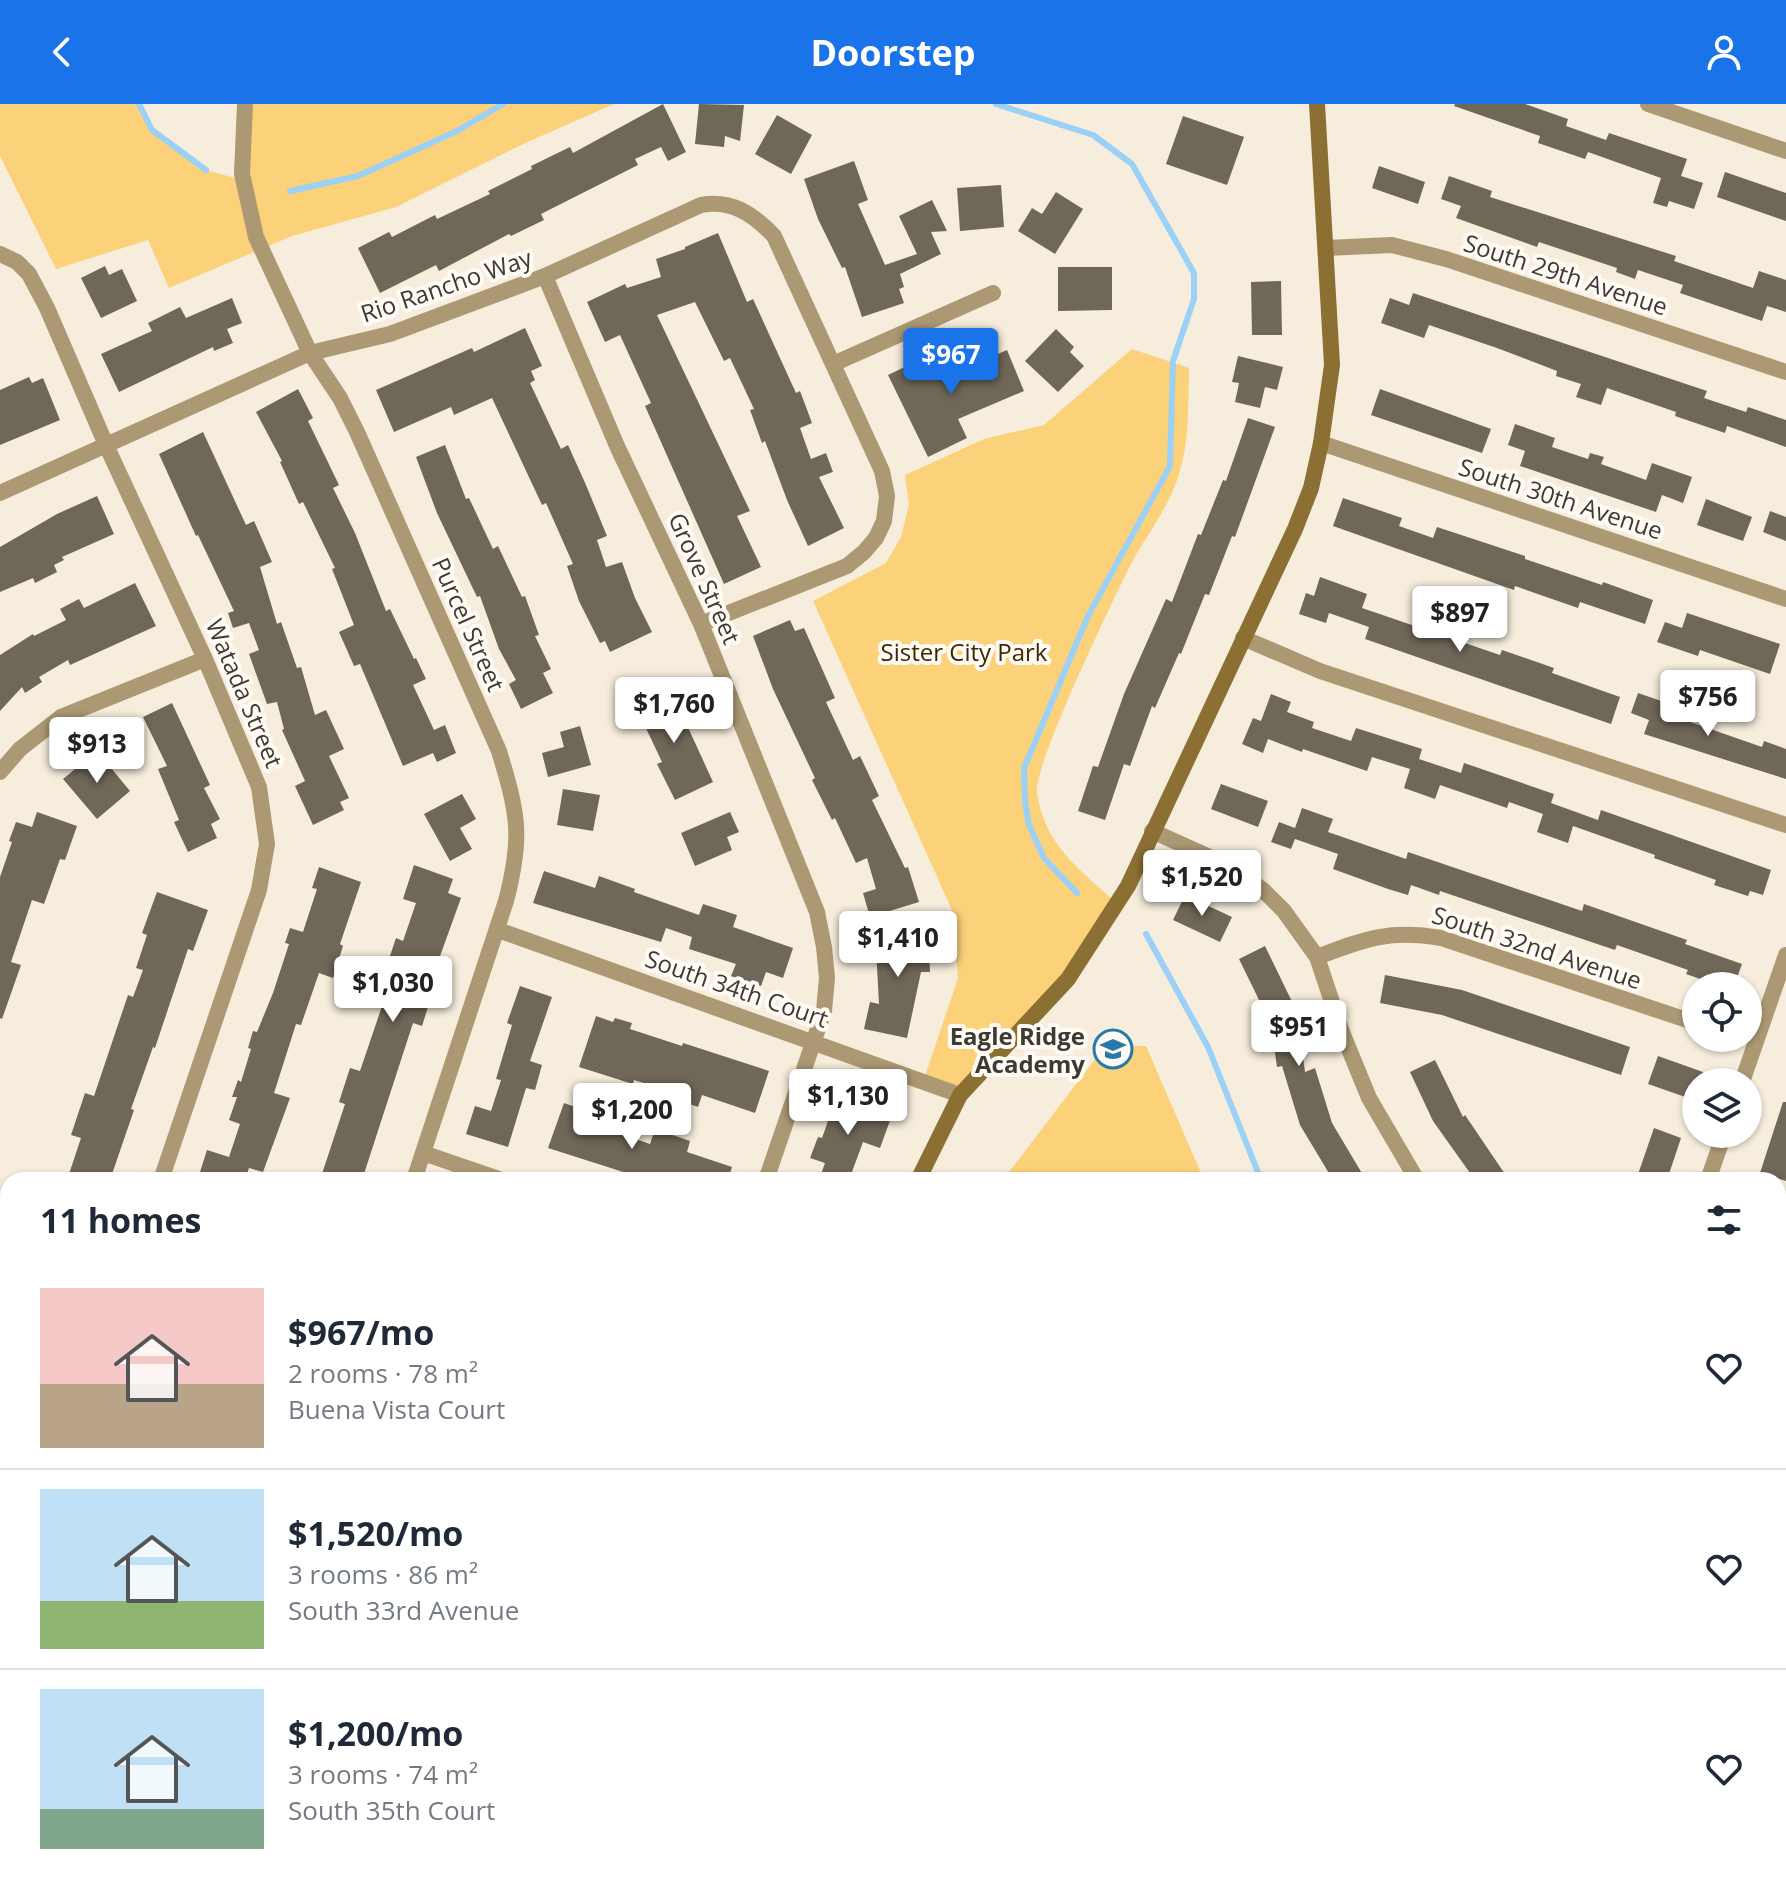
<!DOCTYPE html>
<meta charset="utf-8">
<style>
:root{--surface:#fff;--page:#f2f2f3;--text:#1f2937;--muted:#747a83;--line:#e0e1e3;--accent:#1a73e8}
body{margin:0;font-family:"Open Sans",sans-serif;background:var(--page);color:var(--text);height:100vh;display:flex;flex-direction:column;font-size:30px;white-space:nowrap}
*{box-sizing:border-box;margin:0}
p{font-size:26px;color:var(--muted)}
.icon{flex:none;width:44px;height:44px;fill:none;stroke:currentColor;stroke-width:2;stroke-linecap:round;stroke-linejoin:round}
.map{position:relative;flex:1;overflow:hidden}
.panel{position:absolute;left:0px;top:1068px;width:1786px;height:712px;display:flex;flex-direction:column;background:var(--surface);border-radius:24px 24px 0 0;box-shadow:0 2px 6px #0004}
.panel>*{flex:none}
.tools{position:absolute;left:1682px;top:868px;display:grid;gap:16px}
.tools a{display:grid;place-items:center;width:80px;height:80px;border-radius:50%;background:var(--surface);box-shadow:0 2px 6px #0004;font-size:40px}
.price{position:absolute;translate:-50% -68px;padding:0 18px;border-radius:8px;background:#fff;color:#222;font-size:26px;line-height:52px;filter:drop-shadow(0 2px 4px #0008)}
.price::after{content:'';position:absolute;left:50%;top:48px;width:24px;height:18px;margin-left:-12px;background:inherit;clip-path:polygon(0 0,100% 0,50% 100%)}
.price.on{background:var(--accent);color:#fff}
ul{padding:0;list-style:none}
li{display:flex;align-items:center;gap:24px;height:200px;padding:0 40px}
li+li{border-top:2px solid var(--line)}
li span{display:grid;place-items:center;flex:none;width:224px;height:160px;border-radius:0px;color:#555}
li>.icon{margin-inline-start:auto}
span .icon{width:96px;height:96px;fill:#fffc;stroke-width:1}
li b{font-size:34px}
h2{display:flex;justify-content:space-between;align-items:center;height:96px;padding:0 40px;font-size:34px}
header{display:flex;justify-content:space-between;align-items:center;height:104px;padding:0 40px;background:var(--accent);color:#fff;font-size:36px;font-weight:700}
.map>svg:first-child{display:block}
.green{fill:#fbd17a}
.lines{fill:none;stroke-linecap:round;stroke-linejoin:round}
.stream{stroke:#9bd1f6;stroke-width:6}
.building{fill:#6f6758}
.lane{stroke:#ac9973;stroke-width:9}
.street{stroke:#ac9973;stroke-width:16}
.secondary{stroke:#8c7033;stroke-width:16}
.labels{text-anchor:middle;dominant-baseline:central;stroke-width:8;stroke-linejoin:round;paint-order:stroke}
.street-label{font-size:24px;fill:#3d3933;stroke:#fffbf4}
.park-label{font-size:24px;fill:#3b2900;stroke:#fffbf4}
.poi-label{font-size:24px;font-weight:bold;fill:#3d3933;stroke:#fffbf4;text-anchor:end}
</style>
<header><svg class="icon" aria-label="back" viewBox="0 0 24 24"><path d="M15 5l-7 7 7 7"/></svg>Doorstep<svg class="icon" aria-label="person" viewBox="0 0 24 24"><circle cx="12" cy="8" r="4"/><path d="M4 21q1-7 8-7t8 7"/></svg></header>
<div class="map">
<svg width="1786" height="1780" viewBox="0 0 1786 1780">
<rect width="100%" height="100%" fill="#f6eddc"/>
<!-- green -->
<path class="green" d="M 0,0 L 139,0 L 152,26 L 206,66 L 242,76 L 245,0 L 614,0 L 521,41 L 396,103 L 292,132 L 169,184 L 148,136 L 56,165 L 0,52 Z
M 1132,245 L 1189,264 C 1188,302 1190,343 1176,379 C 1165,409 1143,436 1129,464 C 1112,498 1033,662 1037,689 C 1045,742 1080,766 1117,799 L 1068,875 L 960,991 L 924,975 L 958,874 L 952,806 L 813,497 L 886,459 L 901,433 L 909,400 L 905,371 L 984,335 L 1044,321 Z
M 1105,942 L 1146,942 L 1204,1076 L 1003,1076 Z
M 1778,1473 L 1786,1474 L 1786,1780 L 1307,1780 L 1310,1772 L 1778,1772 Z"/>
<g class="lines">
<!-- stream -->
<path class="stream" d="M 139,0 L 152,26 L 206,66
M 996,0 L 1093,31 L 1132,60 L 1194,169 L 1194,195 L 1173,257 L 1170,362 L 1088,512 L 1024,664 L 1025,698 L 1029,721 L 1044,754 L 1077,789
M 290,87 L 358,72 L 457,27 L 503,0
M 1146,830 L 1208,943 L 1261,1076
M 1778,1490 L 1786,1491"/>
</g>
<!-- building -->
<path class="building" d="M 663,0 L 686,48 L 668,57 L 661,43 L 635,55 L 638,61 L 541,110 L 544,116 L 511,132 L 509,130 L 439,167 L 436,161 L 380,189 L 358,144 L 389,128 L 392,133 L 435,111 L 437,115 L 490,90 L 488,87 L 532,65 L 531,62 L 570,43 L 573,49 Z
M 699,0 L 744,1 L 740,37 L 725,32 L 724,43 L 695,40 Z
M 1455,0 L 1525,0 L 1568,15 L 1566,22 L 1606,36 L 1609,29 L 1687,55 L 1681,72 L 1703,79 L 1694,105 L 1669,97 L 1667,103 L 1653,99 L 1661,74 L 1588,48 L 1585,55 L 1538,39 L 1540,32 L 1454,2 Z
M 777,11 L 812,31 L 791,70 L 755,50 Z
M 1183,12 L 1244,33 L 1227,81 L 1166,60 Z
M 854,57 L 868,96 L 858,100 L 885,161 L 917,150 L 899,112 L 932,96 L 947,127 L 931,128 L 941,150 L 900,170 L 904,183 L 899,185 L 904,199 L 862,213 L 845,163 L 842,164 L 818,115 L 804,75 Z
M 1379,62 L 1425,78 L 1418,100 L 1372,84 Z
M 1725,68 L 1786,89 L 1786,117 L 1717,93 Z
M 1449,72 L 1492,87 L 1490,93 L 1676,152 L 1674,157 L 1753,184 L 1759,167 L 1786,176 L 1786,208 L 1767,202 L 1762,217 L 1680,189 L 1683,181 L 1638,166 L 1635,175 L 1616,168 L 1617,164 L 1539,138 L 1537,143 L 1456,114 L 1461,102 L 1441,95 Z
M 1001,81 L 1004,123 L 960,127 L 957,84 Z
M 1056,88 L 1083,105 L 1055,150 L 1018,127 L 1032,104 L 1042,110 Z
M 718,129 L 747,198 L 753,195 L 796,289 L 800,287 L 812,319 L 800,324 L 811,355 L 826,349 L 833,368 L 819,373 L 844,424 L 808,442 L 787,396 L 765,337 L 762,339 L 750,306 L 754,305 L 730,254 L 724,257 L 695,198 L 657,211 L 750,407 L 737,412 L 761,463 L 724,480 L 645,302 L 651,299 L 620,231 L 605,238 L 587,198 L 625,180 L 627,184 L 661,173 L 656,155 L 685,145 L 685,143 Z
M 105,162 L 109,171 L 122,165 L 137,197 L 101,214 L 81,174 Z
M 1058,163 L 1112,163 L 1112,206 L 1058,207 Z
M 1281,177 L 1282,231 L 1252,231 L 1251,178 Z
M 1413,189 L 1707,287 L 1704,294 L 1746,308 L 1748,303 L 1786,316 L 1786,343 L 1727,322 L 1725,329 L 1675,312 L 1676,308 L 1607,284 L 1601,301 L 1576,293 L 1581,280 L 1556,272 L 1557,267 L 1497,244 L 1429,221 L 1424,234 L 1381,219 L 1390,194 L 1409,201 Z
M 232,194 L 242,219 L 227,225 L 233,239 L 214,247 L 213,243 L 119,288 L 101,250 L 152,227 L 148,219 L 180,203 L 186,214 Z
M 525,224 L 542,262 L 531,267 L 535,276 L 530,279 L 561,345 L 568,341 L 586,381 L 607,432 L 597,436 L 606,463 L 622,458 L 635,494 L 652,528 L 610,548 L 605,537 L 600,539 L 579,497 L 567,462 L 573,460 L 546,399 L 542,401 L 492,294 L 454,311 L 451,303 L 394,328 L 376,286 L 472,244 L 474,248 Z
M 1056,225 L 1074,243 L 1070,248 L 1084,262 L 1058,288 L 1025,257 Z
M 1007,246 L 1024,287 L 958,315 L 967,334 L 928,353 L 888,271 L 936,248 L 947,272 Z
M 1238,252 L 1283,263 L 1277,286 L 1265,283 L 1260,304 L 1235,298 L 1239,279 L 1232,278 Z
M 29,273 L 32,279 L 43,274 L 60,316 L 0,341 L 0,286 Z
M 298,285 L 313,314 L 308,317 L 339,381 L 333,384 L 355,429 L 386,507 L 390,505 L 414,555 L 416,554 L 426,575 L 413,581 L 434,626 L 445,621 L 456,649 L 437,658 L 433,649 L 403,662 L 360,560 L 354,562 L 339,528 L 354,521 L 332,465 L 335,464 L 303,398 L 299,400 L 280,358 L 282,357 L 256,308 Z
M 1380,285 L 1491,325 L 1482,349 L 1371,311 Z
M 1248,314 L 1275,323 L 1235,433 L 1232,432 L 1209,491 L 1205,490 L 1181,550 L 1179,549 L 1155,604 L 1152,602 L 1130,662 L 1124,660 L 1105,716 L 1078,707 L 1093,662 L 1098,663 L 1124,590 L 1166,495 L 1172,498 L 1198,430 L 1201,431 L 1223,376 L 1226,377 Z
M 1515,320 L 1555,334 L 1552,343 L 1588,355 L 1590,349 L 1604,353 L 1601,360 L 1646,376 L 1652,359 L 1692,373 L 1683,399 L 1662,391 L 1656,408 L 1520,362 L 1525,347 L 1508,341 Z
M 203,328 L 246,421 L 254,417 L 272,458 L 260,463 L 277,520 L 281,518 L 297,564 L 301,563 L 315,611 L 326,606 L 344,645 L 329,652 L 349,694 L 340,698 L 344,706 L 313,721 L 295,682 L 305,677 L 282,626 L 284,625 L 277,598 L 267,600 L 249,550 L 259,546 L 249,519 L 233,524 L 228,509 L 234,507 L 198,431 L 196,432 L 159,350 Z
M 445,341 L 466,395 L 469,394 L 493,445 L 498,442 L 522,493 L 525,492 L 539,531 L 535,532 L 551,565 L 543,569 L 553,589 L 521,605 L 509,580 L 516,576 L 499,545 L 480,492 L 477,493 L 437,409 L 416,353 Z
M 97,392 L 114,430 L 62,453 L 64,456 L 54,461 L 57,468 L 35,479 L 33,474 L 0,488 L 0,443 L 57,410 Z
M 1343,394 L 1402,414 L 1399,422 L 1433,434 L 1437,423 L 1525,452 L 1525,455 L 1602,481 L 1603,478 L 1653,496 L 1645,520 L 1580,498 L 1578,504 L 1515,482 L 1514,486 L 1333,422 Z
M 1706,395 L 1752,413 L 1743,437 L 1697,421 Z
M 1770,407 L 1786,413 L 1786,437 L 1763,428 Z
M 1320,473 L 1367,490 L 1362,504 L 1500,551 L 1502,546 L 1554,564 L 1552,569 L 1620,593 L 1611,620 L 1365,535 L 1369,523 L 1329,509 L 1326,519 L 1299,510 L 1306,489 L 1314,492 Z
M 135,479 L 156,522 L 70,561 L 68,556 L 39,573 L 42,578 L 25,589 L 22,583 L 0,607 L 0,551 L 33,530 L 34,532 L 66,516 L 60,505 L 79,495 L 84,504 Z
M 1687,509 L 1780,540 L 1770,570 L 1700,546 L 1698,552 L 1657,538 L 1665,518 L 1682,524 Z
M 790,516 L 795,527 L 804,524 L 835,594 L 826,598 L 853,656 L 860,652 L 879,692 L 872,696 L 905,764 L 908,763 L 919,798 L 870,813 L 863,789 L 876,785 L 867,754 L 856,759 L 835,714 L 832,716 L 812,676 L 815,674 L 773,585 L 753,532 Z
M 670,584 L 713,678 L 675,696 L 657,660 L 662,658 L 635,601 Z
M 1638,589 L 1679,603 L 1676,613 L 1762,643 L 1764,637 L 1786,645 L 1786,675 L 1644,630 L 1649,616 L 1631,609 Z
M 1271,590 L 1291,598 L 1287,608 L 1314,618 L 1312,624 L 1351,637 L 1356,624 L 1422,645 L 1419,655 L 1461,669 L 1464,659 L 1554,690 L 1551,699 L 1598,716 L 1601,706 L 1771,766 L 1763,791 L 1750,787 L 1748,792 L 1714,781 L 1716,776 L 1654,754 L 1655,751 L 1573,722 L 1568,739 L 1537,728 L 1543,710 L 1509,698 L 1507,704 L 1440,681 L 1435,695 L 1404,684 L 1410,665 L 1372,653 L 1367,667 L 1303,645 L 1302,648 L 1268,635 L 1263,649 L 1242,640 L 1253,614 L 1261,617 Z
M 172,599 L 210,681 L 204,684 L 220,715 L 211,720 L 217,734 L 188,748 L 174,718 L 179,716 L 158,665 L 167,662 L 143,613 Z
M 580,622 L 591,661 L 548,673 L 542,649 L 564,643 L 560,628 Z
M 97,647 L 130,687 L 97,715 L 63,675 Z
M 1221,680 L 1268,697 L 1258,723 L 1211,705 Z
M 563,685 L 600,691 L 593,727 L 557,721 Z
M 462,690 L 476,715 L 460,724 L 472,745 L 450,757 L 424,710 Z
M 1302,704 L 1333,715 L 1328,728 L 1406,755 L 1408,748 L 1582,807 L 1584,800 L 1687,836 L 1685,840 L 1742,860 L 1734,882 L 1720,882 L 1686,870 L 1688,866 L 1617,841 L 1615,846 L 1440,787 L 1439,791 L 1411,781 L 1408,791 L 1388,785 L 1333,765 L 1338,750 L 1295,735 L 1291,745 L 1271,738 L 1279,718 L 1295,724 Z
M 37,708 L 77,722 L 65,756 L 60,755 L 44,800 L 32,796 L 11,858 L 21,861 L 2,915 L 0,914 L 0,773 L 12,738 L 9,737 L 16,718 L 32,723 Z
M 730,708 L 739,728 L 727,733 L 732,746 L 695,762 L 681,729 Z
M 414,761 L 453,775 L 448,789 L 461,794 L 431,877 L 436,878 L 422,922 L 413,919 L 362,1076 L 320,1076 L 345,1000 L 339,998 L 350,964 L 360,967 L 397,858 L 389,855 L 396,834 L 403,837 L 416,799 L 403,795 Z
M 319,763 L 361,778 L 340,840 L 343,842 L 333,874 L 319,869 L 301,921 L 296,920 L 274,989 L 290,994 L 263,1068 L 249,1064 L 245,1076 L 226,1076 L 200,1068 L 207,1046 L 229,1053 L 240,1020 L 229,1016 L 237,993 L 232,993 L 238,976 L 241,978 L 251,945 L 248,944 L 253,927 L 257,928 L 273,889 L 289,840 L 285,839 L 290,824 L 303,828 L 317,785 L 312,784 Z
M 544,767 L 595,784 L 599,772 L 635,785 L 634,788 L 699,811 L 703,800 L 737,811 L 733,823 L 793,844 L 783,874 L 766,868 L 761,882 L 731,872 L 736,860 L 689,845 L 692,833 L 666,824 L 661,838 L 533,799 Z
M 157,788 L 208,806 L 193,847 L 188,845 L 155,944 L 153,943 L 131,1005 L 134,1006 L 110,1076 L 67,1076 L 81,1034 L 71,1031 L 85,989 L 94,992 L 128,891 L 133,893 L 143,866 L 136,864 L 147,831 L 142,829 Z
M 1185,791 L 1232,813 L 1220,838 L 1173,816 Z
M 928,824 L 930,868 L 921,868 L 907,934 L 864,925 L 870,898 L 879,900 L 875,826 Z
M 1265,842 L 1297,908 L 1305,968 L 1315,964 L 1332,1019 L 1363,1071 L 1355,1076 L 1333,1076 L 1300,1021 L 1282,962 L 1277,963 L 1268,899 L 1262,902 L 1239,855 Z
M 1385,871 L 1462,886 L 1630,943 L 1621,971 L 1442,911 L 1380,899 Z
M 520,882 L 552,893 L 530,957 L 542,961 L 535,986 L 526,984 L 508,1043 L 466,1030 L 475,1002 L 491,1007 L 501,976 L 496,975 L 512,921 L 507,919 Z
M 596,912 L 613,918 L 615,914 L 632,919 L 630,925 L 682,942 L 683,939 L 769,967 L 755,1009 L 702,991 L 698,1003 L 665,991 L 666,986 L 634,976 L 633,980 L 579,963 Z
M 1658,952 L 1703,968 L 1700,978 L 1696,978 L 1694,996 L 1648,980 Z
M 1435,956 L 1463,1013 L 1465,1011 L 1509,1076 L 1475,1076 L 1433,1017 L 1410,968 Z
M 837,992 L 892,1011 L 880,1044 L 863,1038 L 849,1076 L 819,1076 L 825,1059 L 810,1054 L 818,1033 L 822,1034 Z
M 1783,998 L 1786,998 L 1786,1077 L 1760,1069 Z
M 564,999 L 598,1011 L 594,1021 L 650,1040 L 655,1025 L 690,1037 L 687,1048 L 732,1063 L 728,1076 L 638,1076 L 639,1073 L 548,1044 Z
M 1654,1024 L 1681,1034 L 1667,1076 L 1636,1076 Z"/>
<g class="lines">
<!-- lane -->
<path class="lane" d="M 972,1780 L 975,1772
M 1218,1780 L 1221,1772"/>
<!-- street -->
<path class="street" d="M 245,0 L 242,70 L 256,133 L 310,249 L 340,294 L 357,328 L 499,647 C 518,710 523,732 506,797 L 414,1076
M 1648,0 L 1786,47
M 1326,144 L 1392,141 L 1446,155 L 1786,268
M 0,150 L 17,158 L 29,170 L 47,204 L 107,343 L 205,555 L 259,683 L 267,740 L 259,786 L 161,1076
M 545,172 L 617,342 L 701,520 L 817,808 L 824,843 L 827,874 L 824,907 L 766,1076
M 833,260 L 993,189
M 1321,339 L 1786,495
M 0,389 L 310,249 L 390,230 L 545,172 L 701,101 C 731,95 753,110 774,132 L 882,367 L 887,392 L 884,417 L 876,434 L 864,448 L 847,462 L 701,520
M 1243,534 L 1320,567 L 1786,721
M 0,668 L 20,645 L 61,613 L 205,555
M 1152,727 L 1223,759 L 1263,786 L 1284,807 L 1317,853 L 1342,928 L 1369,994 L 1417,1076
M 498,826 L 960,991
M 1317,853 C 1365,835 1389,825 1441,834 L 1696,919
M 1742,978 L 1786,851
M 423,1049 L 502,1076
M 1708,1076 L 1724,1030
M 0,1148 L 8,1151
M 0,1591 L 8,1593
M 567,1772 L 590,1780
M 355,1780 L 358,1772"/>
<!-- secondary -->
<path class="secondary" d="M 918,1076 L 960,991 L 1068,875 L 1128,782 L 1295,425 L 1311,384 L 1321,339 L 1332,261 L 1317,0
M 673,1780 L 676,1772"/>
</g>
<!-- icons -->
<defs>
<symbol id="school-ring" viewBox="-11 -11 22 22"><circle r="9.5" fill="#fffbf4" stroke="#267aaa" stroke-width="1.5"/><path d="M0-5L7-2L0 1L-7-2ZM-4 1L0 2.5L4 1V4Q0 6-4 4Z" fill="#267aaa"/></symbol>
</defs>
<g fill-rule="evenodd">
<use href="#school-ring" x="1091" y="923" width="44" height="44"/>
</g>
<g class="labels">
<!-- street labels -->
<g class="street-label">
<text transform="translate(1566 170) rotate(18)">South 29th Avenue</text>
<text transform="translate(446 181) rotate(-19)">Rio Rancho Way</text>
<text transform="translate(1561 394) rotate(18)">South 30th Avenue</text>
<text transform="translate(705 474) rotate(66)">Grove Street</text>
<text transform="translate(469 520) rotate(66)">Purcel Street</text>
<text transform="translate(245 589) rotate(67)">Watada Street</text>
<text transform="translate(1537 843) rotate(18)">South 32nd Avenue</text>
<text transform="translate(737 884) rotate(19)">South 34th Court</text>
</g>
<!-- park labels -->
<g class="park-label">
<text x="964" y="547">Sister City Park</text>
</g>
<!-- poi labels -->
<g class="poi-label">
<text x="1085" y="931">Eagle Ridge<tspan x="1085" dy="28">Academy</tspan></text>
</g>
</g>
</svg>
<div class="tools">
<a><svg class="icon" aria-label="locate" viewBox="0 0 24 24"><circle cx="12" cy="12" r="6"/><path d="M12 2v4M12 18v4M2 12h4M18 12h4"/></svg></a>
<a><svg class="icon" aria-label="layers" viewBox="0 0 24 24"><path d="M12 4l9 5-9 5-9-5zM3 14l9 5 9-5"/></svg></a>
</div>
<b class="price on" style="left:951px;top:292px">$967</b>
<b class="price" style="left:1460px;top:550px">$897</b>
<b class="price" style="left:1708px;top:634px">$756</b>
<b class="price" style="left:674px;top:641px">$1,760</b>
<b class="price" style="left:97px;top:681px">$913</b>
<b class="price" style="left:1202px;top:814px">$1,520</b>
<b class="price" style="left:898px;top:875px">$1,410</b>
<b class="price" style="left:393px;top:920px">$1,030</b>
<b class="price" style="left:1299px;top:964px">$951</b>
<b class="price" style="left:848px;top:1033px">$1,130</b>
<b class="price" style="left:632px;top:1047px">$1,200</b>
<section class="panel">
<h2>11 homes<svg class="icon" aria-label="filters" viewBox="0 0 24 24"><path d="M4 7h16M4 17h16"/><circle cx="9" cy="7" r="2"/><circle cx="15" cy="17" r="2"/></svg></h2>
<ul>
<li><span style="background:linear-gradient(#f6c9c9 60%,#b9a48a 0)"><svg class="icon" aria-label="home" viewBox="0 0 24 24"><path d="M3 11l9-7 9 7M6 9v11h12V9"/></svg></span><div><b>$967/mo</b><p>2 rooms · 78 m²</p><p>Buena Vista Court</p></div><svg class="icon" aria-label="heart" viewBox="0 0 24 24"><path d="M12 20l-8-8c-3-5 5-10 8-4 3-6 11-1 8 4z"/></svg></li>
<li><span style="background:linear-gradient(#bfe0f5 70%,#8fb573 0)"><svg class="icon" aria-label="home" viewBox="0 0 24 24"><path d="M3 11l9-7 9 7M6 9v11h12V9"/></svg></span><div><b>$1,520/mo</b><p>3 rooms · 86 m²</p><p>South 33rd Avenue</p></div><svg class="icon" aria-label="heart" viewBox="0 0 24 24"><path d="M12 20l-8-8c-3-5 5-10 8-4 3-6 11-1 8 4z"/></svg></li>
<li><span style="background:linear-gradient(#bfe0f5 75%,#7fa58c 0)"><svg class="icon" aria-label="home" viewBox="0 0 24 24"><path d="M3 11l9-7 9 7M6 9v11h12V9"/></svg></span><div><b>$1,200/mo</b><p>3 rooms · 74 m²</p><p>South 35th Court</p></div><svg class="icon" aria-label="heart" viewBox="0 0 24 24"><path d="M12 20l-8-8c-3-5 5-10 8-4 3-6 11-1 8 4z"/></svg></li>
</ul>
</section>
</div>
